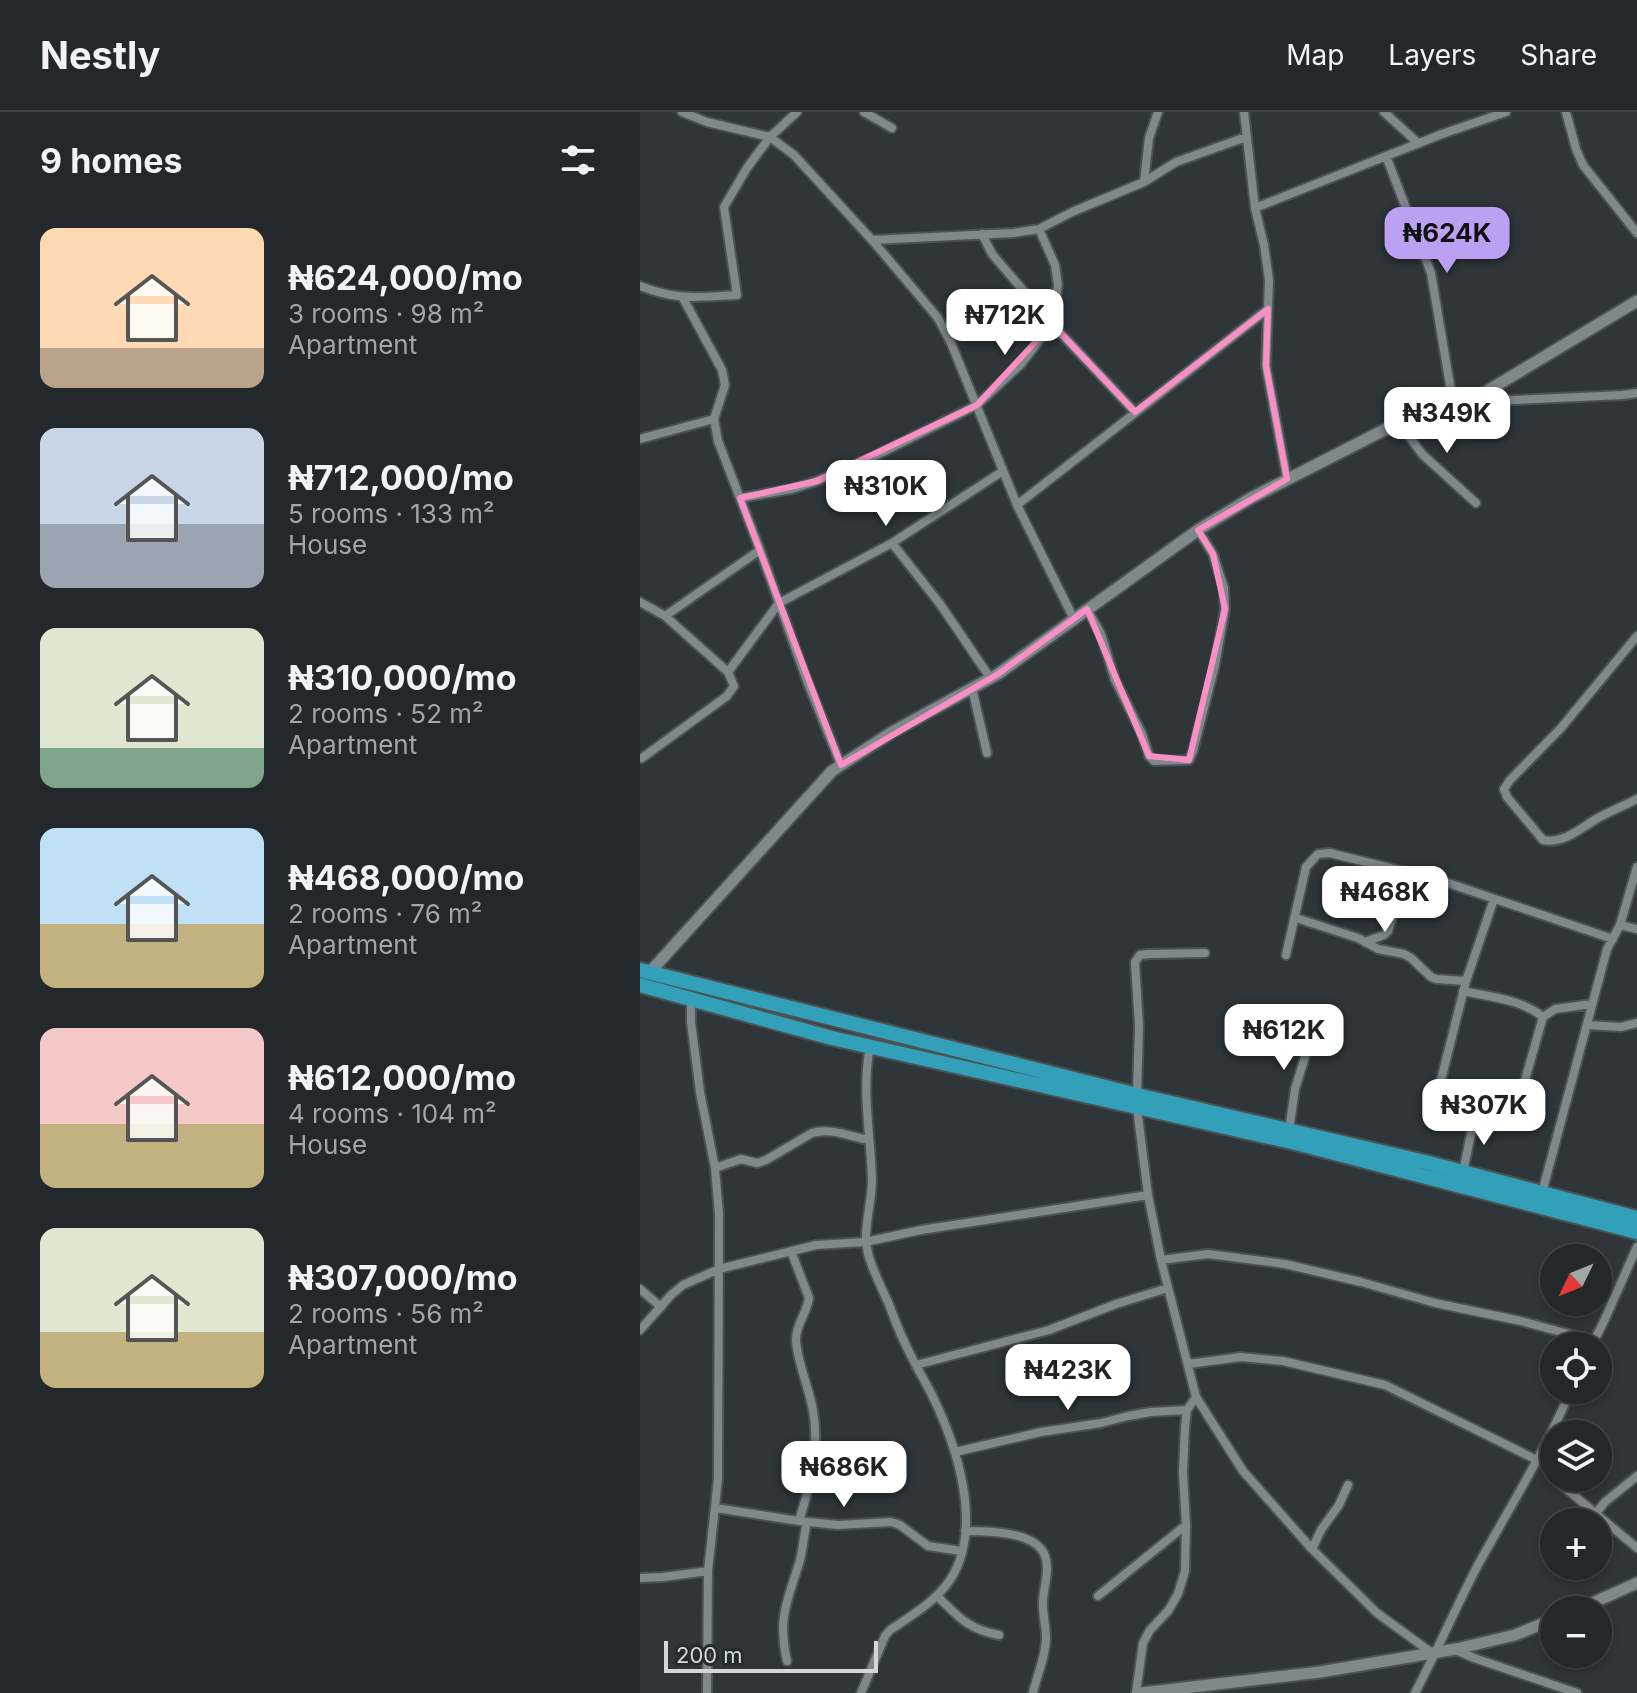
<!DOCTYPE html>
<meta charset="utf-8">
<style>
:root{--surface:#22282b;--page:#2a3033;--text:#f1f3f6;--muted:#a2a6a9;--line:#3f4447;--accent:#bca0f2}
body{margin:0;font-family:Inter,sans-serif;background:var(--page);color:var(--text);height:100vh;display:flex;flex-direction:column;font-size:30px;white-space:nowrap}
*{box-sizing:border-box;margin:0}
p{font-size:26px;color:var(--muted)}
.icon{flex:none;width:44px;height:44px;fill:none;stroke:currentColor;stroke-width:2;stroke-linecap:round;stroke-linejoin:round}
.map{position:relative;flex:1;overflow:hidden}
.side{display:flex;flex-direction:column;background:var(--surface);width:640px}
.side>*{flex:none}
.needle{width:52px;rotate:227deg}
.tools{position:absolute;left:900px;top:1132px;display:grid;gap:16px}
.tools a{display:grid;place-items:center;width:72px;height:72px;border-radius:50%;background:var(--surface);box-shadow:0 4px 12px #0003,0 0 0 2px var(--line);font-size:40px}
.scale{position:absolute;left:24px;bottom:20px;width:214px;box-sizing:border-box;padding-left:8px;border:4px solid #d2d8d9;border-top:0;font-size:22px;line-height:28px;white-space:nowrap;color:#d2d8d9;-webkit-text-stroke:6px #242c2e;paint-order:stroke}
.price{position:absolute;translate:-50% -68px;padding:0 18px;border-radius:16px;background:#fff;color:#222;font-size:26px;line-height:52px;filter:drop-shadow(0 2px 4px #0008)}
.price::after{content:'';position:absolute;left:50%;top:48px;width:24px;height:18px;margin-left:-12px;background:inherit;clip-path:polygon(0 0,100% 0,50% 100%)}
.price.active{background:var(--accent);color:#111}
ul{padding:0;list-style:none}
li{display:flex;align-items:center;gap:24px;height:200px;padding:0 40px}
li span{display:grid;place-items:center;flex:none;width:224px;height:160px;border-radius:16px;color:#555}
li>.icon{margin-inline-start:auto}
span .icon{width:96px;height:96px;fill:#fffc;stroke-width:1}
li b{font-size:34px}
h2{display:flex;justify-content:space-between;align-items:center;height:96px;padding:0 40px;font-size:34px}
header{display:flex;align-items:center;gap:48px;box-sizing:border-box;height:112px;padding:0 40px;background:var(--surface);border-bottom:2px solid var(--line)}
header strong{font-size:38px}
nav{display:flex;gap:44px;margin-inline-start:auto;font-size:28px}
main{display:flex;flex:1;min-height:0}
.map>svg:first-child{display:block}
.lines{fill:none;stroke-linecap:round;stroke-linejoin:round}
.street-casing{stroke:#4b5254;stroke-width:12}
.secondary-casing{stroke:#4b5254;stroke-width:15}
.highway-casing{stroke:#4b5254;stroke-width:18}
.street{stroke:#7f898c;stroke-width:8}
.secondary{stroke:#7f898c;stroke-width:11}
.highway{stroke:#32a0b8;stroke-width:14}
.marked{fill:none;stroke:#fb8fc5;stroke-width:6;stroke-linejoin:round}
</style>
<header>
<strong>Nestly</strong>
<nav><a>Map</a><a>Layers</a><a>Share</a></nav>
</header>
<main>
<section class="side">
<h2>9 homes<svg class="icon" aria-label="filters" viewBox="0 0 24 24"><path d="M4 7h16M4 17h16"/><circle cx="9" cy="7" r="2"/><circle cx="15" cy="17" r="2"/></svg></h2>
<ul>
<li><span style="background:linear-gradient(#ffd9b3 75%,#b9a48a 0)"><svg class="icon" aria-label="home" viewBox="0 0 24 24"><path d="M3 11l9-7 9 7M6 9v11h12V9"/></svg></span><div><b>₦624,000/mo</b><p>3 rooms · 98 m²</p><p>Apartment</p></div></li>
<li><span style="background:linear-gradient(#c9d6e8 60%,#9aa5b1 0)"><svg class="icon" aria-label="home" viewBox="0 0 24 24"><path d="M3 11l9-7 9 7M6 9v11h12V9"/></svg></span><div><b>₦712,000/mo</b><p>5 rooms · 133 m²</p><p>House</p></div></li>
<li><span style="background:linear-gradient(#dfe7d0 75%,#7fa58c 0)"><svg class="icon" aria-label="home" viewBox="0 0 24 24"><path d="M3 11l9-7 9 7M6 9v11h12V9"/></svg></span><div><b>₦310,000/mo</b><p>2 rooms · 52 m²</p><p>Apartment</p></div></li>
<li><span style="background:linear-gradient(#bfe0f5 60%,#c2b280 0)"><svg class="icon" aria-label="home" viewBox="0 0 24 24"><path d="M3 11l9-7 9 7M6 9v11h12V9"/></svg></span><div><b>₦468,000/mo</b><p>2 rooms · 76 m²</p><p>Apartment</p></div></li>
<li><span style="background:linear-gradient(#f6c9c9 60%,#c2b280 0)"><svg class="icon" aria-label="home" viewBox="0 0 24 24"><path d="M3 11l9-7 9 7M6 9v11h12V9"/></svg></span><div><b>₦612,000/mo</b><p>4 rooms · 104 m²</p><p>House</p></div></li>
<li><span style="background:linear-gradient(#dfe7d0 65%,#c2b280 0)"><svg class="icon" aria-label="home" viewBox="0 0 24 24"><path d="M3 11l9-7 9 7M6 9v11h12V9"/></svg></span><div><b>₦307,000/mo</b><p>2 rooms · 56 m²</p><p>Apartment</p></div></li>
</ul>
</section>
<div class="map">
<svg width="997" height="1581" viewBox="0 0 997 1581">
<rect width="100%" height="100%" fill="#2e3639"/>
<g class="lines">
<defs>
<path id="street" d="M 42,0 L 67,10 L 130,25 L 154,43 L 232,128 L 298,206 L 311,231 L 377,393 L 434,507
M 224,0 L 252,16
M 604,0 L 615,96 L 624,133 L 629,168 L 626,254 L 647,367
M 744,0 L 778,31
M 926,0 L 936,37 L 943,53 L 997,121
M 746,44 L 791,161 L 814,297
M 504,70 L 509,26 L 518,0
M 615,96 L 802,22 L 866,0
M 342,122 L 352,142 L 412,212 L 495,300
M 232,128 L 373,121 L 399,117 L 432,100 L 504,70 L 536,50 L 606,25
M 0,174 C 38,189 58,185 97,183 L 84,95 L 107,56 L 130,25 L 157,0
M 43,186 L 82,258 L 85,273 L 74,307 L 78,329 L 120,438 L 167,569 L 201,653
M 830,290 L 983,283 L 997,281
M 760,312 L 782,342 L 836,391
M 0,327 L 74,307
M 100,386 L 152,377 L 177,369 L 233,345 L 337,293 L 381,252 L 412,212 L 418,173 L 415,153 L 399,117
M 377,393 L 628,197
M 252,431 L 300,492 L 351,567
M 0,490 L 25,504 L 88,560 L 94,574 L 87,584 L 2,646
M 447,497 L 461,522 L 475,568 L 502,622 L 509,644 L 514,649 L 549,648 L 553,639 L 575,553 L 585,497 L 584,476 L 573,442 L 558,418
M 25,504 L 120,438
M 997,524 L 921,616 L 870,668 L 864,677 L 867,685 L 903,728 C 923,732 940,717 956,707 C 969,700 983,694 997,687
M 88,560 L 139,491 L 252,431 L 363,359
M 332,576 L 347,641
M 854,787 L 826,869 L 800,972 C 803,987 822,995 835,1003 C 853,997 868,1010 879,989 L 903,905 L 915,897 L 952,892
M 656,806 L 718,826 L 738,837 L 764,842 L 771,846 L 791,865 L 796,867 L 826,869
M 980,813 L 997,817
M 725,830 L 744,823 L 748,819 L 766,761
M 646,843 L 666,755 L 678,742 L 690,741 L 802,769 L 973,827
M 823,879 C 850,885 881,887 903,905
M 51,888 L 51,910 L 60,980 L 75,1056 L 79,1102 L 78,1367 L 68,1459 L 67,1581
M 947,913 L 981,915 L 997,911
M 497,983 L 499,914 L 495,850 L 500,843 L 509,842 L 565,841
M 497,996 L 508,1083 L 521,1148 L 556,1285 L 603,1359 L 672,1437 L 737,1501 L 792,1541
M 649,1019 L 655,977 L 679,900
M 75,1056 L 101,1047 L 117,1051 L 126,1048 L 172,1021 C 190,1015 211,1025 229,1028
M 823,1060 L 835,1003
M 902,1081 L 967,837 L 980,813 L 997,755
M 151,1139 L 169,1186 C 167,1201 156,1212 156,1227 C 156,1247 170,1278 173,1299 C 180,1336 170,1374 159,1409
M 521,1148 L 568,1142 L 645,1152 L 721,1170 L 795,1191 L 881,1209 L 954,1229
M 0,1177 L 21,1195
M 0,1218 L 31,1183 L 43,1173 L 79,1157 L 176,1133 L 225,1130 L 281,1118 L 508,1083
M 952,1233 L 964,1209 L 997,1135
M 548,1252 L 601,1245 L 643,1249 L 745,1273 L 897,1348
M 276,1253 L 409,1218 L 476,1192 L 528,1176
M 315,1340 L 401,1320 L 461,1311 L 488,1304 L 511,1300 L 547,1298
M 917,1369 L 997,1436
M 76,1396 L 159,1409 L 198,1413 L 251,1410 L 260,1413 L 288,1434 L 321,1439
M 956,1401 L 965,1390 L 997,1364
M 325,1419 C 347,1419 396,1419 405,1444 C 410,1458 404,1474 403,1488 C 402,1501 406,1513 406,1526 C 406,1544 397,1563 393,1581
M 672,1437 L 681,1418 L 699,1393 L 708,1373
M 0,1466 L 23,1465 L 68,1459
M 297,1484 C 319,1505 327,1517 359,1523
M 458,1484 L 546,1413
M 816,1538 L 834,1546 L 937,1581
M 147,1549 C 137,1504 148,1489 160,1448 C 163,1436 164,1422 167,1410
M 221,1581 L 245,1524 L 250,1518 C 271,1504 295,1490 310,1468 C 344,1416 317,1334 292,1283 C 283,1265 272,1248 264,1229 C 258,1217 253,1203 248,1190 C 241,1175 234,1161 229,1145 C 221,1119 232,1094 232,1068 C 231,1024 221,979 230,935
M 496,1581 L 503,1531 L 510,1518 L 528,1499 L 538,1482 L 545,1459 L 546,1413 L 543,1360 L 545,1315 L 547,1298 L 556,1285
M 775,1581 C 797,1539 816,1495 838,1453 C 870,1395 905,1339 931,1278"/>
<path id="secondary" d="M 10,860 L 192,659 L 252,620 L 358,562 L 558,418 L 611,386 L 752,314 L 829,290 L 997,189
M 937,1498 L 997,1471
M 501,1581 L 680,1560 L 816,1537 L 875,1523 L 914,1507"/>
<path id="highway" d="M 0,858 L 497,983 L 785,1050 L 997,1106
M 0,873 L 192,926 L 656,1031 L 997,1120"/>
</defs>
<!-- street casing -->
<use href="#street" class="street-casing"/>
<!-- secondary casing -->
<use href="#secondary" class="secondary-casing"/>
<!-- highway casing -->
<use href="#highway" class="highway-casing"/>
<!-- street -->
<use href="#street" class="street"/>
<!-- secondary -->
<use href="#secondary" class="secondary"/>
<!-- highway -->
<use href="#highway" class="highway"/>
</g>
<!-- marked area -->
<path class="marked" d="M 628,197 L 626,254 L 647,367 L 558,418 L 573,442 L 585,497 L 549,648 L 509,644 L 447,497 L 358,562 L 201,653 L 100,386 L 177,369 L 337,293 L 412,212 L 495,300 Z"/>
</svg>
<div class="tools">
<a><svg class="needle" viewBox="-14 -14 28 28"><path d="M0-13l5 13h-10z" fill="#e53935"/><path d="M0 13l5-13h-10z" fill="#a2a6a9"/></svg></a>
<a><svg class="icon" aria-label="locate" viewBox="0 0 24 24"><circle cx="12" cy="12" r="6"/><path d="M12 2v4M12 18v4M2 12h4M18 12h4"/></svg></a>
<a><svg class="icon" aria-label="layers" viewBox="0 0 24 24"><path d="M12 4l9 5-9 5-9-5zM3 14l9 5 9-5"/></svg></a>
<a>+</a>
<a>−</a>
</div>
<div class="scale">200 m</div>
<b class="price active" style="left:807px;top:163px">₦624K</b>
<b class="price" style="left:365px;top:245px">₦712K</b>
<b class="price" style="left:807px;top:343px">₦349K</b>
<b class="price" style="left:246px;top:416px">₦310K</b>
<b class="price" style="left:745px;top:822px">₦468K</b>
<b class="price" style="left:644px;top:960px">₦612K</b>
<b class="price" style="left:844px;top:1035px">₦307K</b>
<b class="price" style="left:428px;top:1300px">₦423K</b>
<b class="price" style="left:204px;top:1397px">₦686K</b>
</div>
</main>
